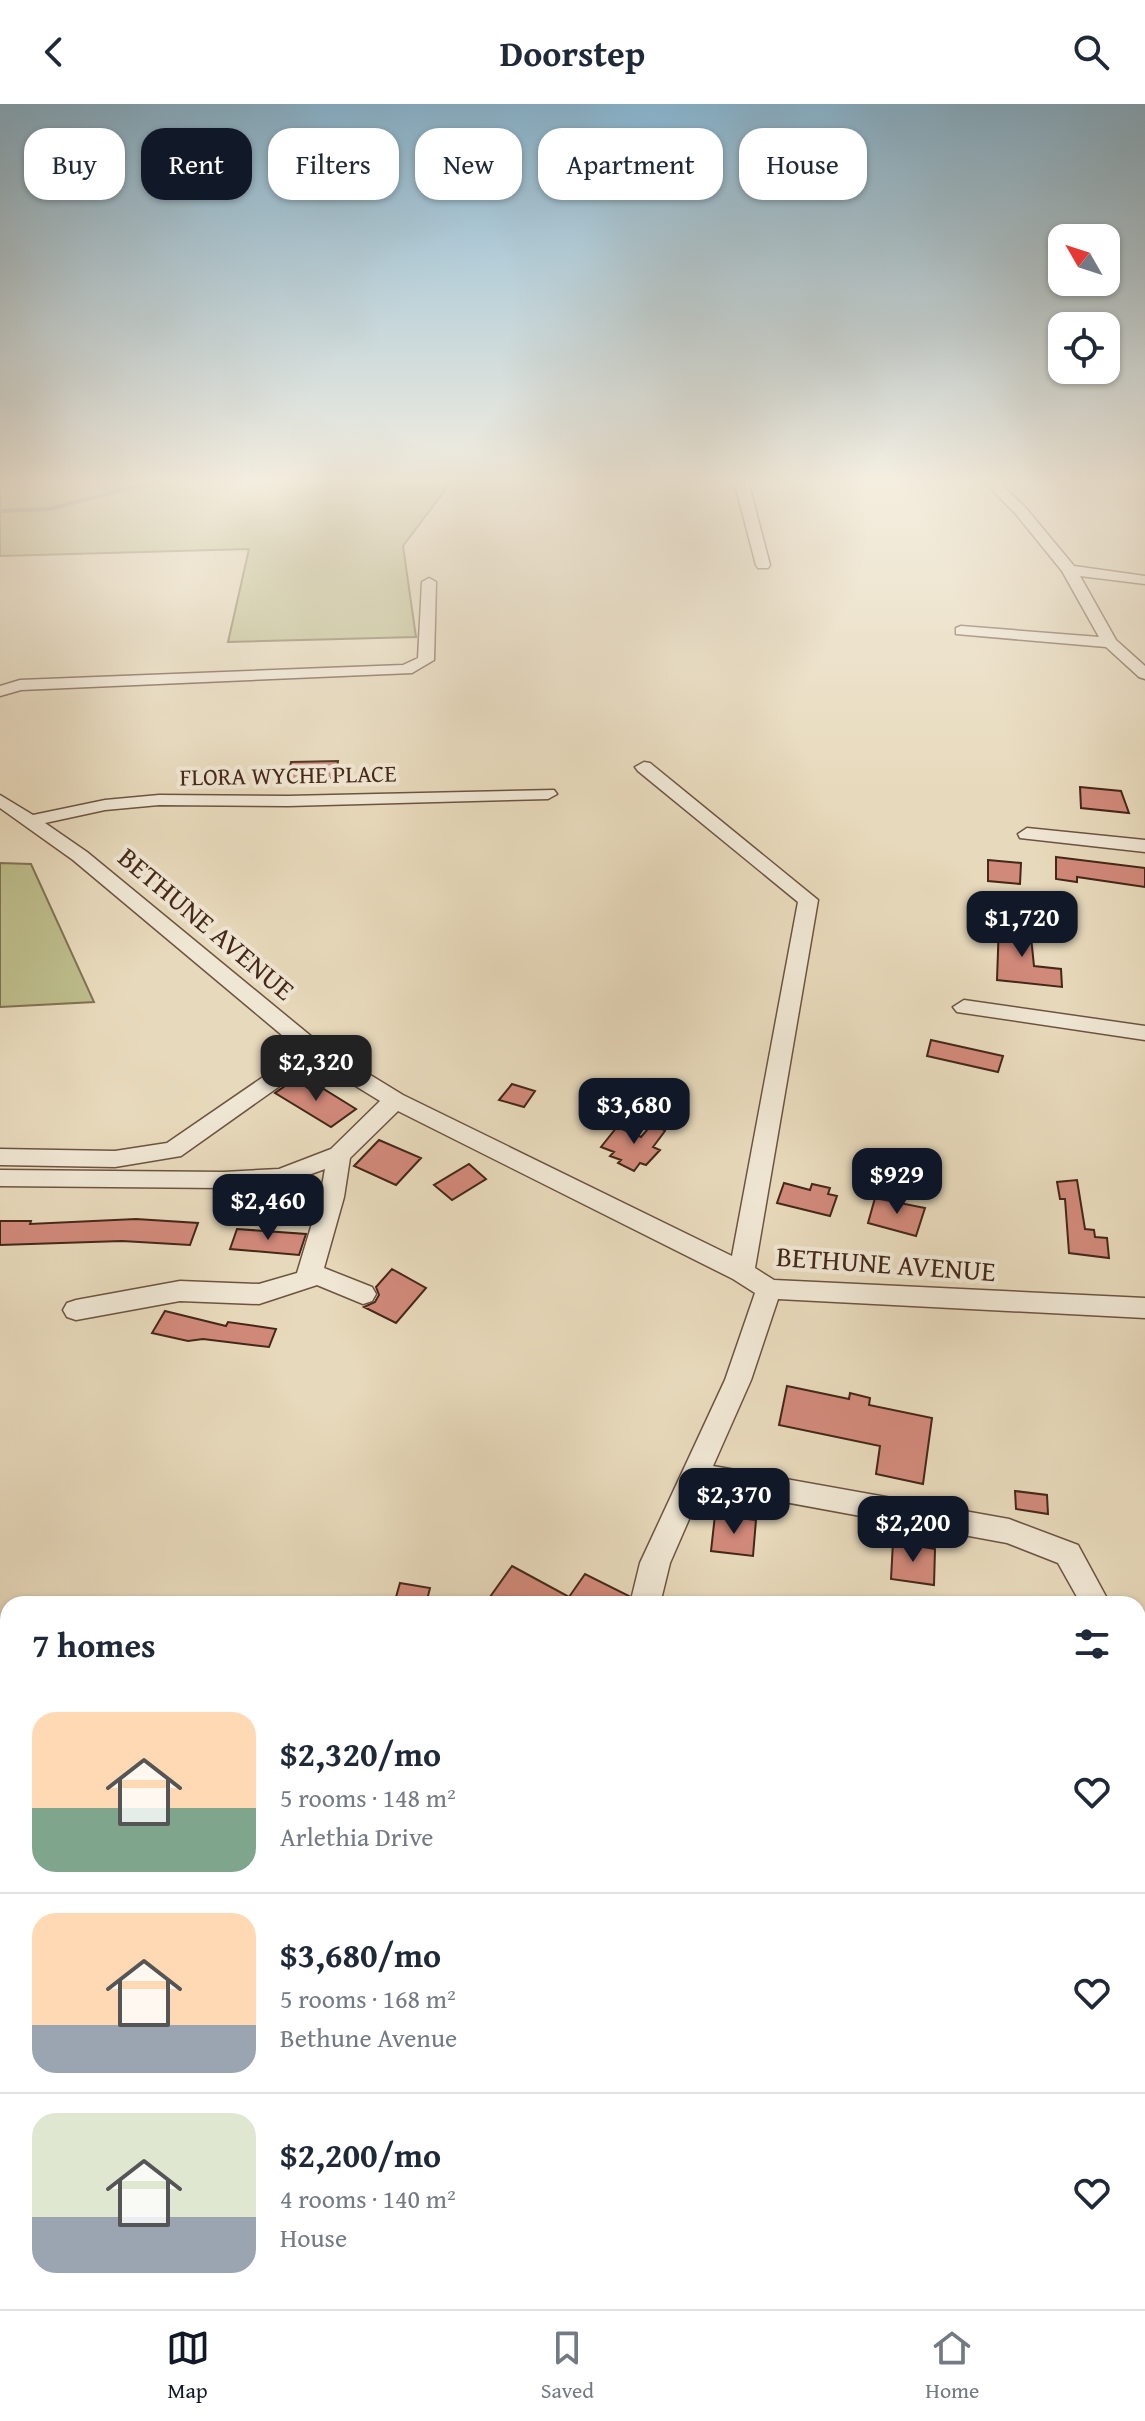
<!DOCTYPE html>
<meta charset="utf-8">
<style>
:root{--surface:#fff;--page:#f6f6f7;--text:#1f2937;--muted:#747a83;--line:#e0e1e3;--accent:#111827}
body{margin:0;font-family:"Gentium Book Plus",serif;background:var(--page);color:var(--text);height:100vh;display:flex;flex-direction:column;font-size:30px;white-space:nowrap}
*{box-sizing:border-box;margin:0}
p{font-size:26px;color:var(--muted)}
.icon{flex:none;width:44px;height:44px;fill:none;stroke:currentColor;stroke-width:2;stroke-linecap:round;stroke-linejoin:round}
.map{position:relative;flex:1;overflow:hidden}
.side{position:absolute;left:0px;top:1492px;width:1146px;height:714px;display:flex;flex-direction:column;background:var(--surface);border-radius:24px 24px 0 0;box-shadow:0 2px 6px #0004}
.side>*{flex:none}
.banner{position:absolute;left:24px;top:24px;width:1098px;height:72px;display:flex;gap:16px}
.needle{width:52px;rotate:309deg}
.buttons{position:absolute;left:1048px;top:120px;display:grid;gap:16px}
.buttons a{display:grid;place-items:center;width:72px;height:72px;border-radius:16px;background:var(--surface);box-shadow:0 2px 6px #0004;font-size:40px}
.price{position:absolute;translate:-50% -68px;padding:0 18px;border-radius:16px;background:var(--accent);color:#fff;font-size:26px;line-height:52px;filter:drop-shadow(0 2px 4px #0008)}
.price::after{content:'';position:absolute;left:50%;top:48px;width:24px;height:18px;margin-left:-12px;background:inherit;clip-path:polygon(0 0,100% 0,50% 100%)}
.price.on{background:#222;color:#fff}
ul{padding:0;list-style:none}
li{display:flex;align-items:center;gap:24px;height:200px;padding:0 32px}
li+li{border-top:2px solid var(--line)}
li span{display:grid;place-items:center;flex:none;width:224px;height:160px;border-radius:24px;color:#555}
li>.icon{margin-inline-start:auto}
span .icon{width:96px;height:96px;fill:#fffc;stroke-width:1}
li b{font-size:34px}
h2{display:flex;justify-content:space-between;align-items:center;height:96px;padding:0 32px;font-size:34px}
.chip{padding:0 28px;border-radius:24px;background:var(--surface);box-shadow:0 2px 6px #0004;font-size:28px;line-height:72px}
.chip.on{background:var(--accent);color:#fff}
header{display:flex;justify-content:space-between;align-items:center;height:104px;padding:0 32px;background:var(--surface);font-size:36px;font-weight:800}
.menu{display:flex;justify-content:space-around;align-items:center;height:112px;border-top:2px solid var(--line);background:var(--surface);font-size:22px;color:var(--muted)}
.menu a{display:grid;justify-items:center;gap:4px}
.menu .on{color:var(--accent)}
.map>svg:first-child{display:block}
.green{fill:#bdbd8b;stroke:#807252;stroke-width:2}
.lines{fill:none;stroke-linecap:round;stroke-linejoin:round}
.stream{stroke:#768074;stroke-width:4}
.building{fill:#d1897a;stroke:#442818;stroke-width:2}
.minor-casing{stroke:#6d5441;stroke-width:3}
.minor{fill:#efe6d3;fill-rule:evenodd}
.labels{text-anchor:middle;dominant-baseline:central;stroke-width:8;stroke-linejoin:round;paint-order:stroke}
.far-street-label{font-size:24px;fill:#442818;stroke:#efe6d3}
.street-label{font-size:28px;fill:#442818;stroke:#efe6d3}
</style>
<header><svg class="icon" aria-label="back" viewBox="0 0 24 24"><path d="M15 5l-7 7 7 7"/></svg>Doorstep<svg class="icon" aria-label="search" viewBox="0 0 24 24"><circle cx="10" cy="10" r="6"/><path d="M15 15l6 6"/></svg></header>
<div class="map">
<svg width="1145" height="2205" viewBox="0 0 1145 2205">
<rect width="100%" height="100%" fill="#e7d9bb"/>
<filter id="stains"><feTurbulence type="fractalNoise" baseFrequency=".0025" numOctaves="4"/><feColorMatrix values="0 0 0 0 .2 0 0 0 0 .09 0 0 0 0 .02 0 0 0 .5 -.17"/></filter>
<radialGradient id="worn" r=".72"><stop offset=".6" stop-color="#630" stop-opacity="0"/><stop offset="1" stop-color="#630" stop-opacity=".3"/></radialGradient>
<!-- green -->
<path class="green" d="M 0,377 L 452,377 L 403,442 L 416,533 L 228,538 L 249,445 L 0,452 Z
M 0,759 L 31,760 L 94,898 L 0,903 Z"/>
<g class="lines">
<!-- stream -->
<path class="stream" d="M 0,407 L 49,405 L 158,377"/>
</g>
<!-- building -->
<path class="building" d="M 338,657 L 336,674 L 288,675 L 291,658 Z
M 1080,683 L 1121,687 L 1129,709 L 1081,704 Z
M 1056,753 L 1145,764 L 1145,783 L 1077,773 L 1077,778 L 1056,775 Z
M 988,756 L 1021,759 L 1020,780 L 988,777 Z
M 999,819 L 1030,823 L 1034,862 L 1061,865 L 1062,883 L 997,876 Z
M 931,936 L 1003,952 L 998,968 L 927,952 Z
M 295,975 L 315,989 L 322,984 L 356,1005 L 331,1023 L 275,989 Z
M 512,980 L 535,987 L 524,1003 L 499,996 Z
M 654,1018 L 665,1027 L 653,1043 L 660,1046 L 646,1061 L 640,1059 L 634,1067 L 618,1059 L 621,1056 L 610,1052 L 614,1048 L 601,1043 L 617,1023 L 641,1033 Z
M 379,1036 L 421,1054 L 396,1081 L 354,1062 Z
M 469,1060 L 486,1075 L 452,1096 L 434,1081 Z
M 1077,1076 L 1085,1125 L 1094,1126 L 1095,1133 L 1107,1134 L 1109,1154 L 1069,1149 L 1065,1095 L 1060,1095 L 1057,1078 Z
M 784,1079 L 810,1086 L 812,1080 L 830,1084 L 828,1090 L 837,1092 L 830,1112 L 777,1099 Z
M 875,1094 L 925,1104 L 916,1132 L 868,1119 Z
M 136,1115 L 198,1119 L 190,1141 L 122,1137 L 0,1141 L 0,1117 L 31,1117 L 30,1120 Z
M 237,1125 L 306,1130 L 299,1151 L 230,1145 Z
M 392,1165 L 426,1184 L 396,1219 L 364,1203 L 375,1198 L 379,1191 L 376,1183 Z
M 165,1207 L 226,1222 L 228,1218 L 276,1225 L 269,1243 L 203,1235 L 188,1237 L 152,1229 Z
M 787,1282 L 849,1295 L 850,1289 L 870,1294 L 869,1301 L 932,1314 L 923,1380 L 876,1370 L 880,1342 L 779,1321 Z
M 1015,1387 L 1047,1391 L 1048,1410 L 1016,1405 Z
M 715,1411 L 756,1416 L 753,1452 L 711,1447 Z
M 893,1438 L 935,1445 L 934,1481 L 891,1475 Z
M 512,1462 L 569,1493 L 585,1470 L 629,1492 L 627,1500 L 485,1500 Z
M 400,1479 L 430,1484 L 426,1500 L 394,1500 Z"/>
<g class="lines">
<defs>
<path id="minor" d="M 734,377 L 748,377 L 770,461 L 768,464 L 758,464 L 756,461 Z
M 983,377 L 998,377 L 1025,403 L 1074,462 L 1145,472 L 1145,480 L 1080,472 L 1116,536 L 1145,562 L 1145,575 L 1139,573 L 1106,543 L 956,530 L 956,524 L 961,522 L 1099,533 L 1062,467 L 1015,409 Z
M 429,474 L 436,478 L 434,556 L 412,569 L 21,586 L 0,592 L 0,582 L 20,576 L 403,561 L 418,554 L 422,478 Z
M 644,658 L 650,659 L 818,796 L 755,1164 L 774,1176 L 1145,1194 L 1145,1214 L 778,1195 L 751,1276 L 713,1362 L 1009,1415 L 1078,1441 L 1110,1500 L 1081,1500 L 1058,1459 L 1007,1439 L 703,1383 L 670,1459 L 660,1500 L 630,1500 L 640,1459 L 725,1276 L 755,1189 L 733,1175 L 398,1007 L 350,1054 L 344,1093 L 324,1164 L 372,1183 L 376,1190 L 372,1197 L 363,1200 L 317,1181 L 259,1200 L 180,1197 L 76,1216 L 67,1213 L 63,1206 L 67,1199 L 76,1196 L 180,1177 L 259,1180 L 297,1169 L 320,1093 L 325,1065 L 281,1081 L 224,1084 L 0,1082 L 0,1066 L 224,1068 L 279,1065 L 331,1045 L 380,997 L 315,957 L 181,1052 L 115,1063 L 0,1061 L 0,1045 L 115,1047 L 167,1039 L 301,947 L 73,756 L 0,704 L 0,691 L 33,711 L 105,696 L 159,691 L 288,692 L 554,686 L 557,690 L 548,695 L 288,702 L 159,701 L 105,706 L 45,719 L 87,748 L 323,942 L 403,991 L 732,1152 L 798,798 L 638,667 L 635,663 Z
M 1027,724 L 1145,736 L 1145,748 L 1020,734 L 1018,730 Z
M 964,896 L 1145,922 L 1145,936 L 957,908 L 953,903 Z
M 8,1650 L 8,1682 L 0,1686 L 0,1654 Z"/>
</defs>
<!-- minor casing -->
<use href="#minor" class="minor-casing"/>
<!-- minor -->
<use href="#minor" class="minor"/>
</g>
<!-- sky -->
<linearGradient id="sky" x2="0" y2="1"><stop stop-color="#87b6d2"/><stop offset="0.55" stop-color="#f4eee0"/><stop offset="1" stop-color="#f4eee0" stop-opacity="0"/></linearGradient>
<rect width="1145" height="686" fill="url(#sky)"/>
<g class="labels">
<!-- far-street labels -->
<g class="far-street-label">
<text transform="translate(288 671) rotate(-1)">FLORA WYCHE PLACE</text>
</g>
<!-- street labels -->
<g class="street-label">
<text transform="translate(207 819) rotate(40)">BETHUNE AVENUE</text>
<text transform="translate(886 1159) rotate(4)">BETHUNE AVENUE</text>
</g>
</g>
<rect width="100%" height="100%" filter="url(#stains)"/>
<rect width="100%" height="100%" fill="url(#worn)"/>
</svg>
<div class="buttons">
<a><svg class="needle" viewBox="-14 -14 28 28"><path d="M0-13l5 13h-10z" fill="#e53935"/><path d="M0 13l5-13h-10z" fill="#747a83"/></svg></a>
<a><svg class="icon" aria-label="locate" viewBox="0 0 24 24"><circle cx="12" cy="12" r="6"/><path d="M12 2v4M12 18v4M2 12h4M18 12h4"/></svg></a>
</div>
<b class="price" style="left:1022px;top:855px">$1,720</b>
<b class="price on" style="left:316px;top:999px">$2,320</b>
<b class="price" style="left:634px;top:1042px">$3,680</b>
<b class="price" style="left:897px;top:1112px">$929</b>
<b class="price" style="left:268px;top:1138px">$2,460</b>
<b class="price" style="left:734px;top:1432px">$2,370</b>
<b class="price" style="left:913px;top:1460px">$2,200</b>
<div class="banner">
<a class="chip">Buy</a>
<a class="chip on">Rent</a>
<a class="chip">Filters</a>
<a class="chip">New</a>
<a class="chip">Apartment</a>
<a class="chip">House</a>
</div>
<section class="side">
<h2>7 homes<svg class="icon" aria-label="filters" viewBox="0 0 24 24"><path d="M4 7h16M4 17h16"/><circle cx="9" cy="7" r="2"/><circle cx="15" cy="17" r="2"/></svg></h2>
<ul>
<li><span style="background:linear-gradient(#ffd9b3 60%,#7fa58c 0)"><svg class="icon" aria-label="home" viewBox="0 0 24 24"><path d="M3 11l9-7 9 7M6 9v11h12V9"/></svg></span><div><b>$2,320/mo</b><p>5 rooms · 148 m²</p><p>Arlethia Drive</p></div><svg class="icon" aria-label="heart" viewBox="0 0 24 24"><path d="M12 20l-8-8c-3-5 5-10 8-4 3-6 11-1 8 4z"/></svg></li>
<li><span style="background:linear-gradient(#ffd9b3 70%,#9aa5b1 0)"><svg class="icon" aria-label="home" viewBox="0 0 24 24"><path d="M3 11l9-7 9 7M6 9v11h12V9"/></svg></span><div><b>$3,680/mo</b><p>5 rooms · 168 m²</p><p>Bethune Avenue</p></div><svg class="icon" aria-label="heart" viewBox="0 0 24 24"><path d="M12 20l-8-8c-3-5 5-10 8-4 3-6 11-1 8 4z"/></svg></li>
<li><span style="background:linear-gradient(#dfe7d0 65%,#9aa5b1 0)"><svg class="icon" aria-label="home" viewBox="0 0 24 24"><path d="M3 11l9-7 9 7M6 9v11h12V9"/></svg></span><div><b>$2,200/mo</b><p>4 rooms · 140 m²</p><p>House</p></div><svg class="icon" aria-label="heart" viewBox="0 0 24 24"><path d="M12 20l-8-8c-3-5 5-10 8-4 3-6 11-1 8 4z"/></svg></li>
</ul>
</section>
</div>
<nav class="menu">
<a class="on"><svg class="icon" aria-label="map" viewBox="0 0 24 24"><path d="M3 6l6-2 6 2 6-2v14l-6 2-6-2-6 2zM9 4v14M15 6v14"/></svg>Map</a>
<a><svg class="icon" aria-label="saved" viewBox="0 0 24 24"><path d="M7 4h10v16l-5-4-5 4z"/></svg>Saved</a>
<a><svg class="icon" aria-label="home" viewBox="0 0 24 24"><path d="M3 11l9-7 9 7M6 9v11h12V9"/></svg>Home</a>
</nav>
